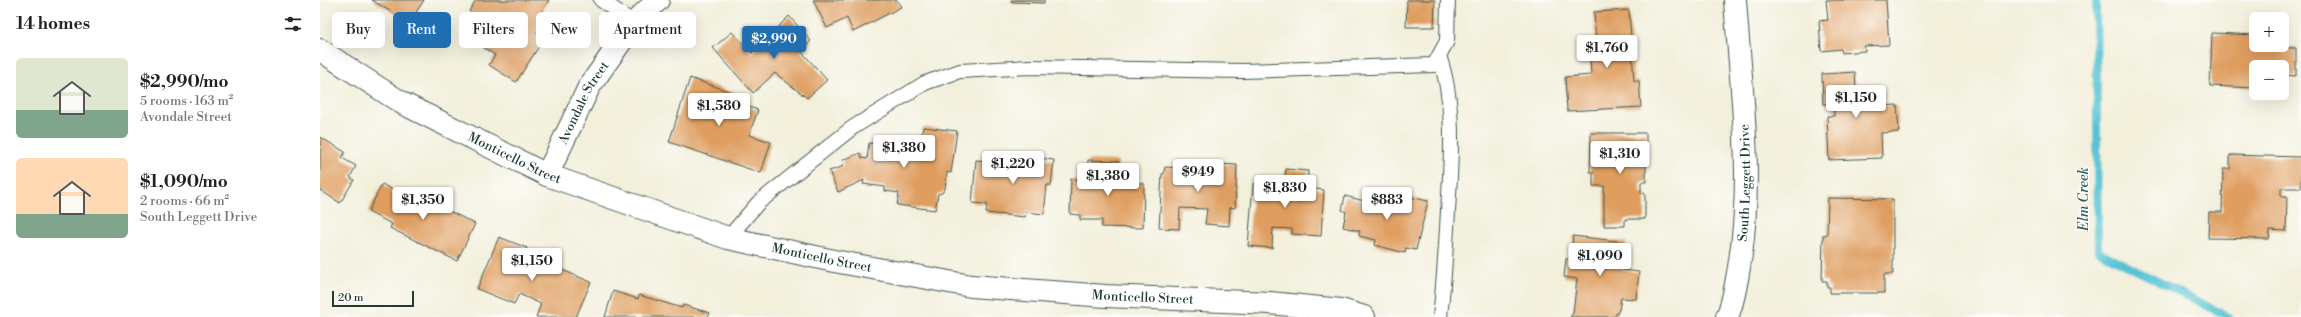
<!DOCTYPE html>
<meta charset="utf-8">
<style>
:root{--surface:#fff;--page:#f2f2f2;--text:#222;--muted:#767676;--accent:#1f6fb2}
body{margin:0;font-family:"Libre Bodoni",serif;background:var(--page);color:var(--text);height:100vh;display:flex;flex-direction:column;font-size:15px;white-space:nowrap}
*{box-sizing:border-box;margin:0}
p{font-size:13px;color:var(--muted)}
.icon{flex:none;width:22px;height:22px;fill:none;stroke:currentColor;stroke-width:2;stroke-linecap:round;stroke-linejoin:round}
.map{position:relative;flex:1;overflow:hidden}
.panel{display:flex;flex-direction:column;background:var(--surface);width:320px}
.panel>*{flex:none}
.banner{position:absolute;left:12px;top:12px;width:380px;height:36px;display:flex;gap:8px}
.controls{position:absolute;left:1929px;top:12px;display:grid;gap:8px}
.controls a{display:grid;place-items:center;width:40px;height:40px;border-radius:6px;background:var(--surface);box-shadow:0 4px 16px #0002;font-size:20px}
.scale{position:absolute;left:12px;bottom:10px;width:82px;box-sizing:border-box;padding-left:4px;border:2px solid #1f3d34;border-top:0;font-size:11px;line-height:14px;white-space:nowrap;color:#1f3d34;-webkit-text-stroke:3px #fdfcf7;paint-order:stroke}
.price{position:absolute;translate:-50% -34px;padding:0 9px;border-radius:4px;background:#fff;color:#222;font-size:13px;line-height:26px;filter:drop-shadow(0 1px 2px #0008)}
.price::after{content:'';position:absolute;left:50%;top:24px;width:12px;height:9px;margin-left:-6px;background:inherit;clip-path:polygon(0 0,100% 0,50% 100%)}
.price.current{background:var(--accent);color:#fff}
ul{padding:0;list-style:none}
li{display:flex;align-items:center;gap:12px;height:100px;padding:0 16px}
li span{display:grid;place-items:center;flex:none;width:112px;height:80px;border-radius:6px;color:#555}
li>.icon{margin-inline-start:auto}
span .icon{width:48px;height:48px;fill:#fffc;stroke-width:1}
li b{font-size:17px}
h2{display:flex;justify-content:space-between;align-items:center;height:48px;padding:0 16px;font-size:17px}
.pill{padding:0 14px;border-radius:6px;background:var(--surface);box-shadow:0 4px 16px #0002;font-size:14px;line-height:36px}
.pill.current{background:var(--accent);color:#fff}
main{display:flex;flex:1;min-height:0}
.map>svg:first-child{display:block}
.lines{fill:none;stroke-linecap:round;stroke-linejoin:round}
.stream{stroke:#59c3d4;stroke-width:8}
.building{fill:#df9e61}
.service-casing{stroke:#3f584d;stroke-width:16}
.minor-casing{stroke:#3f584d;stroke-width:24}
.tertiary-casing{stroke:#3f584d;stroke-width:24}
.service{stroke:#fff;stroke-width:14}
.minor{stroke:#fff;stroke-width:22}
.tertiary{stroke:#fff;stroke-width:22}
.labels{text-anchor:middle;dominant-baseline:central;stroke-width:3;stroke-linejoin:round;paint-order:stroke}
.street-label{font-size:13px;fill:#1f3d34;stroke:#fdfcf7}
.water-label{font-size:14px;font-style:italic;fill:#2e5e5c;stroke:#fdfcf7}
</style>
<main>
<section class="panel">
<h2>14 homes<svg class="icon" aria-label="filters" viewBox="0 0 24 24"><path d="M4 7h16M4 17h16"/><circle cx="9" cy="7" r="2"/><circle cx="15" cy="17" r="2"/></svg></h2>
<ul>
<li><span style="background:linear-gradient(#dfe7d0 65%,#7fa58c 0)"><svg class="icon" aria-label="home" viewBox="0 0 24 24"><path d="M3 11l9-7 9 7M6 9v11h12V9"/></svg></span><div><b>$2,990/mo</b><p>5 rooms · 163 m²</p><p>Avondale Street</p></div></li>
<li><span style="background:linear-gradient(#ffd9b3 70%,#7fa58c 0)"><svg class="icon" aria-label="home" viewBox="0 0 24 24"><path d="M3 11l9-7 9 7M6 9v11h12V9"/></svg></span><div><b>$1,090/mo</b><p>2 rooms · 66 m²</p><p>South Leggett Drive</p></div></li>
</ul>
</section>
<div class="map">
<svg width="1981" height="317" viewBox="0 0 1981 317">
<rect width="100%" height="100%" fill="#fdfcf7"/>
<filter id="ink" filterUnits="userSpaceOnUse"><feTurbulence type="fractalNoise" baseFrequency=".025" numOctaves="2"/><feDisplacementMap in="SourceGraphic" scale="8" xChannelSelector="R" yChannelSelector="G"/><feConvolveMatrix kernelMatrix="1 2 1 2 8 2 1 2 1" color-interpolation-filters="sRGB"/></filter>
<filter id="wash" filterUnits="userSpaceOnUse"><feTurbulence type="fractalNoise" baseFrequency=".012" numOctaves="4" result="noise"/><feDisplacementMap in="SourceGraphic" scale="16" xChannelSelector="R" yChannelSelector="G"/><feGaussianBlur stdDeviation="0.9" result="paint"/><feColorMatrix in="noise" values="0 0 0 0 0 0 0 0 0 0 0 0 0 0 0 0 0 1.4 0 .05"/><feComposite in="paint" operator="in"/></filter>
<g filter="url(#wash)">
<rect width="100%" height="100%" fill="#f2efdb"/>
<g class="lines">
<!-- stream -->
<path class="stream" d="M 1776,0 L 1778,251 L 1909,317"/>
</g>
<g id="blocks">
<!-- building -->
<path class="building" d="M 52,0 L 104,0 L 89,23 Z
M 156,0 L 229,0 L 220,14 L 226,18 L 217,32 L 225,37 L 196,82 L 169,65 L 175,55 L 153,41 L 166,22 L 149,11 Z
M 493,0 L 577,0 L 581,7 L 533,32 L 527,18 L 507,28 Z
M 691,0 L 724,0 L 724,3 L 691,2 Z
M 1087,0 L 1115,0 L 1114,27 L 1086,27 Z
M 1506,0 L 1566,0 L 1569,45 L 1544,46 L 1545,51 L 1522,53 L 1521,49 L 1501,51 L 1499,21 L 1508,20 Z
M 1309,10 L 1314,81 L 1319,81 L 1321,107 L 1247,111 L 1245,77 L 1271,75 L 1270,59 L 1277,59 L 1274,12 Z
M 469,16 L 491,41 L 481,51 L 507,80 L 487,98 L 455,73 L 433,93 L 393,48 L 412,32 L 432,53 Z
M 1892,33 L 1936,35 L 1936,45 L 1942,45 L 1942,47 L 1976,48 L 1976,76 L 1962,75 L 1962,67 L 1936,67 L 1936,88 L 1890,86 Z
M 1535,72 L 1536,91 L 1560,90 L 1561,106 L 1577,105 L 1579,132 L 1561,133 L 1562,158 L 1509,160 L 1507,116 L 1514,116 L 1514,104 L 1503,104 L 1502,74 Z
M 370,78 L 420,95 L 417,103 L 438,110 L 429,135 L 451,142 L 441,173 L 349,142 Z
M 603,127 L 637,131 L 631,173 L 627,172 L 625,189 L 622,193 L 618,194 L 615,210 L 577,205 L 579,193 L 565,191 L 565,187 L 543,184 L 544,180 L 518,192 L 509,171 L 522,167 L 523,160 L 540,153 L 542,158 L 547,159 L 549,143 L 589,149 L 589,146 L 600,147 Z
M 1271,133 L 1326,133 L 1326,182 L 1321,182 L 1321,193 L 1325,193 L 1325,219 L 1305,219 L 1305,226 L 1284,226 L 1284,186 L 1273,186 L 1273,172 L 1270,172 Z
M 0,137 L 25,152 L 22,158 L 36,166 L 30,177 L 34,180 L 20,203 L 0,190 Z
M 1910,155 L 1981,157 L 1981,188 L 1961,188 L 1961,197 L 1967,197 L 1966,231 L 1950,230 L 1949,239 L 1888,238 L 1889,212 L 1902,212 L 1903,169 L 1910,169 Z
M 667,156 L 699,159 L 698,170 L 700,170 L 701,156 L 734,160 L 731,185 L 727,185 L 724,214 L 706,212 L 705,217 L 666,213 L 667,204 L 652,203 L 656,160 L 666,161 Z
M 768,160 L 798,161 L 798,182 L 824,183 L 823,228 L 782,227 L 782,220 L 760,220 L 760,215 L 750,214 L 751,179 L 767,180 Z
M 860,162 L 917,165 L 915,208 L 910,207 L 909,226 L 885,224 L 887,209 L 860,208 L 859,229 L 839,228 L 842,174 L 844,174 L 845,167 L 860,168 Z
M 966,169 L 988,171 L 987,184 L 990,185 L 990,188 L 1004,190 L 1001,236 L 972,234 L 972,229 L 953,228 L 952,248 L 928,246 L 933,184 L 961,186 L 961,182 L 964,182 Z
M 62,184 L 85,196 L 88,190 L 155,224 L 137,261 L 70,228 L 72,224 L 48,212 Z
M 1076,194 L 1108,201 L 1096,250 L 1086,248 L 1085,253 L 1055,245 L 1056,240 L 1039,236 L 1040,231 L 1023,227 L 1026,212 L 1022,210 L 1025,196 L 1072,208 Z
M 1508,198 L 1573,199 L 1573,274 L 1564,274 L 1564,293 L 1510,293 L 1510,287 L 1507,287 L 1507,281 L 1502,281 L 1503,235 L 1507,235 Z
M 1253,236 L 1306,242 L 1303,270 L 1319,272 L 1316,299 L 1301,298 L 1299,310 L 1294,317 L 1250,317 L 1253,313 L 1257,279 L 1244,277 L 1246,259 L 1251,259 Z
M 179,237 L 207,248 L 204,254 L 271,282 L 256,317 L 216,317 L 221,304 L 199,294 L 194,304 L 157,289 Z
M 293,291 L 318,299 L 319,295 L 362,308 L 363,305 L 390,313 L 388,317 L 285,317 Z"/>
</g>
</g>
<g filter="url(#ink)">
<use href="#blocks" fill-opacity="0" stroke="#3f584d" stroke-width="1"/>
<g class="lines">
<defs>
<path id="service" d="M 281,0 L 314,23
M 1119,56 C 1136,103 1131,162 1128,211 C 1126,246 1124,282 1120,317
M 408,238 L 438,203 L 532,128 L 605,83 L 640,71 L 710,67 L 922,71 L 1114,65 L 1127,41 L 1128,0"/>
<g id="minor">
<path id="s1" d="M 0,50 L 82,103 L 227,175 L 408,238 L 514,261 L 651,286 L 786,296 L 950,303 L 1021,310 L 1044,317"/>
<path id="s2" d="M 227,175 L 269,87 L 314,23 L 338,0"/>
</g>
<g id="tertiary">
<path id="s3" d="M 1407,317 C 1414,301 1416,284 1419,267 C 1434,178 1421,89 1415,0"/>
</g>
</defs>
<!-- service casing -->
<use href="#service" class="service-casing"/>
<!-- minor casing -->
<use href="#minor" class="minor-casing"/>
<!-- tertiary casing -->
<use href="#tertiary" class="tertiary-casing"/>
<!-- service -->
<use href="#service" class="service"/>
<!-- minor -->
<use href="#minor" class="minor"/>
<!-- tertiary -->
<use href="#tertiary" class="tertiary"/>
</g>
</g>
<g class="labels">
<!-- street labels -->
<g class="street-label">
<text stroke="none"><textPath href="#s2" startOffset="81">Avondale Street</textPath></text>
<text stroke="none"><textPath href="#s1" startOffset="223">Monticello Street</textPath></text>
<text stroke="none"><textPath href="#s3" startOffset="136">South Leggett Drive</textPath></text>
<text stroke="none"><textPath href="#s1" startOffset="547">Monticello Street</textPath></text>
<text stroke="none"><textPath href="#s1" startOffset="871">Monticello Street</textPath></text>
</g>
<!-- water labels -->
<g class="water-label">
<text transform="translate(1764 199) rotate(-90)">Elm Creek</text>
</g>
</g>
</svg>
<div class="controls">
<a>+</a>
<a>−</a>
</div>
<div class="scale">20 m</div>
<b class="price current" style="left:454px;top:60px">$2,990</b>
<b class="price" style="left:1287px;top:69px">$1,760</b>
<b class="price" style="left:1536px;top:119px">$1,150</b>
<b class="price" style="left:399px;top:127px">$1,580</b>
<b class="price" style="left:584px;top:169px">$1,380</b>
<b class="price" style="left:1300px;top:175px">$1,310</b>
<b class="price" style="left:693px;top:185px">$1,220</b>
<b class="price" style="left:878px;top:193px">$949</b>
<b class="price" style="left:788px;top:197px">$1,380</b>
<b class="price" style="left:965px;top:209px">$1,830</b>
<b class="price" style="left:103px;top:221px">$1,350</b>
<b class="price" style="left:1067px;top:221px">$883</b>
<b class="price" style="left:1280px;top:277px">$1,090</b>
<b class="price" style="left:212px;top:282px">$1,150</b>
<div class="banner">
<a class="pill">Buy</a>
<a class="pill current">Rent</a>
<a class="pill">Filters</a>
<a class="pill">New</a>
<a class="pill">Apartment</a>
</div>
</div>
</main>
